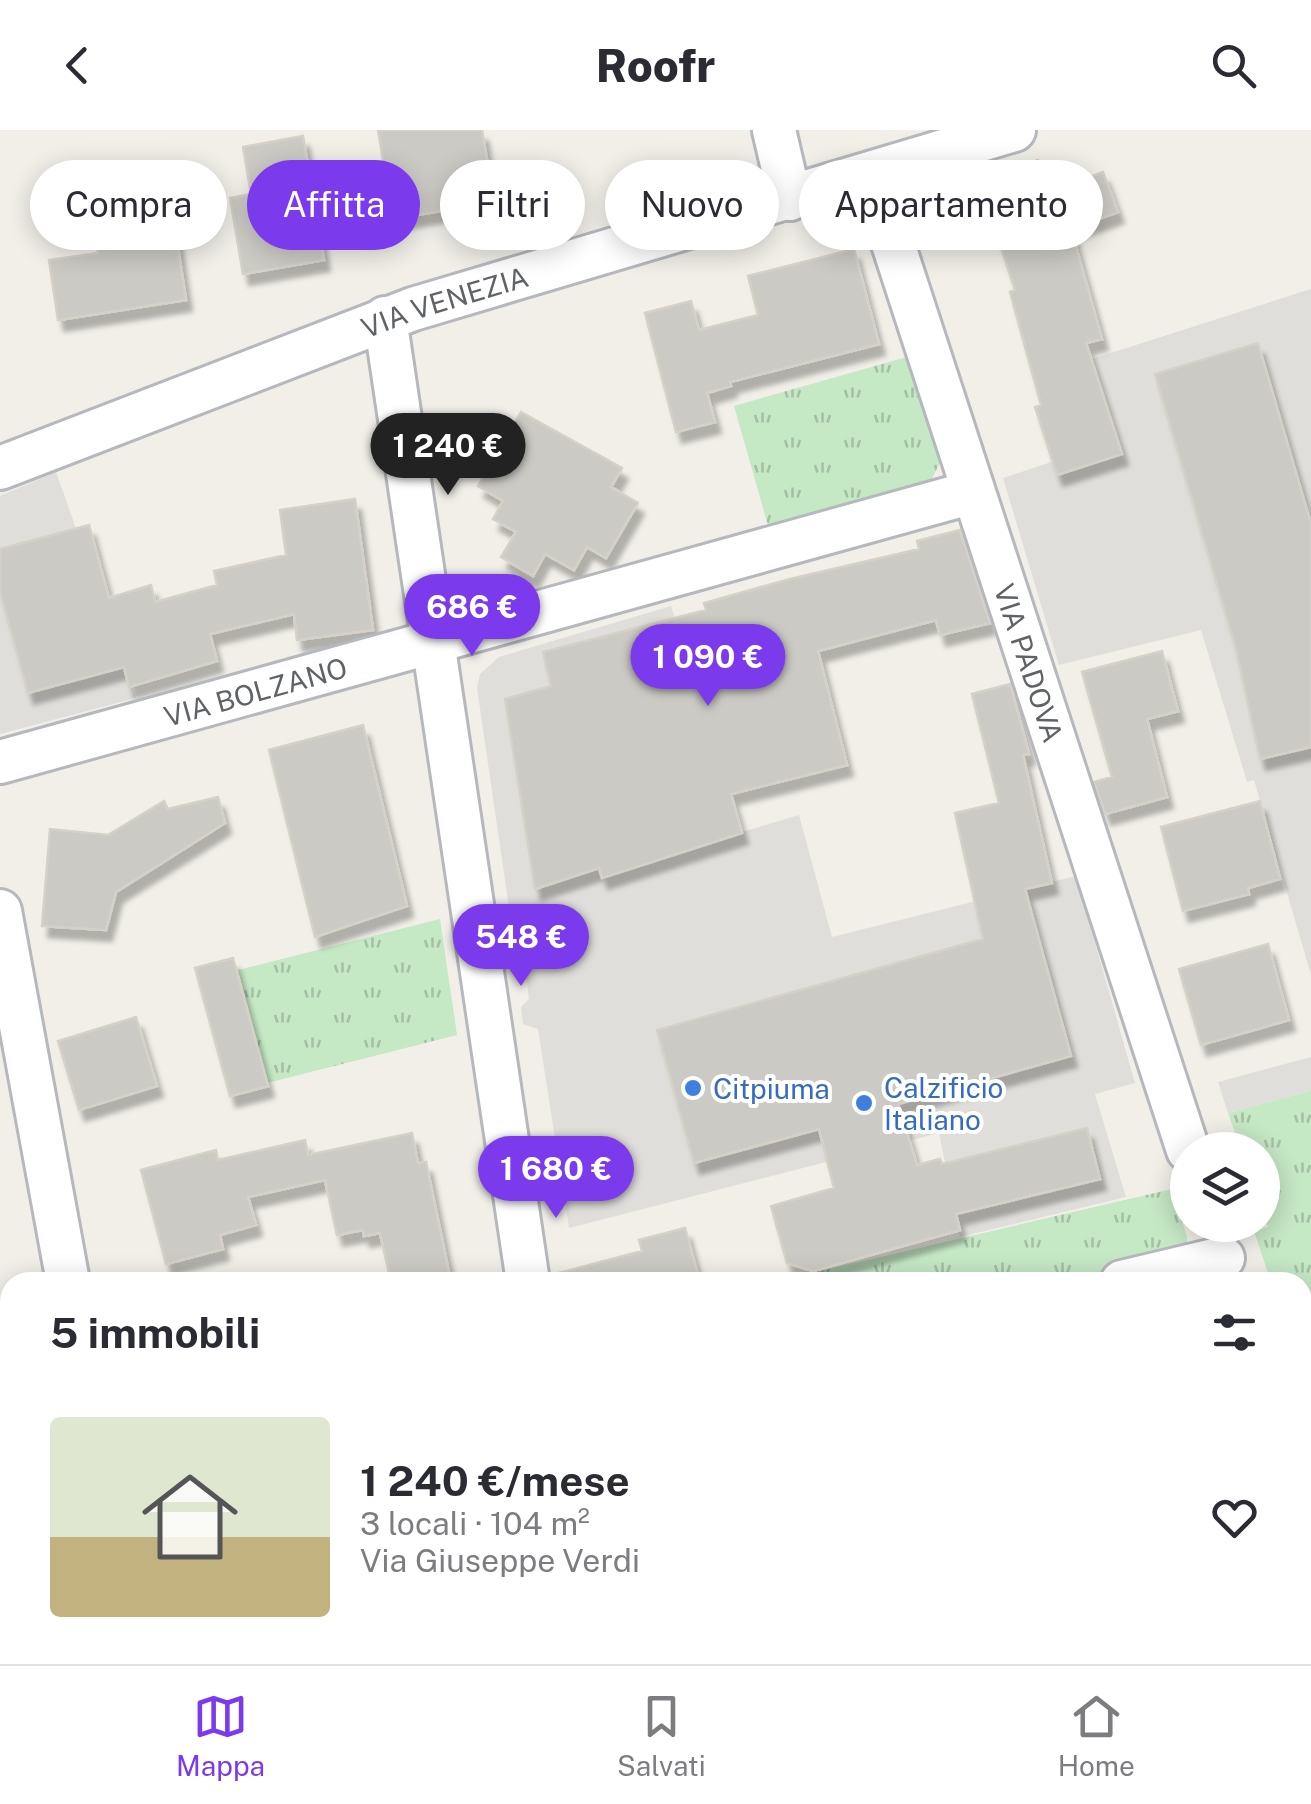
<!DOCTYPE html>
<html lang="it">
<meta charset="utf-8">
<style>
:root{--surface:#fff;--page:#f2f2f3;--text:#2b2b33;--muted:#7c7c81;--line:#e1e1e2;--accent:#7c3aed}
body{margin:0;font-family:"Public Sans",sans-serif;background:var(--page);color:var(--text);height:100vh;display:flex;flex-direction:column;font-size:38px;white-space:nowrap}
*{box-sizing:border-box;margin:0}
p{font-size:32px;color:var(--muted)}
.icon{flex:none;width:55px;height:55px;fill:none;stroke:currentColor;stroke-width:2;stroke-linecap:round;stroke-linejoin:round}
.map{position:relative;flex:1;overflow:hidden}
.drawer{position:absolute;left:0px;top:1142px;width:1312px;height:392px;display:flex;flex-direction:column;background:var(--surface);border-radius:30px 30px 0 0;box-shadow:0 5px 25px #0003}
.drawer>*{flex:none}
.banner{position:absolute;left:30px;top:30px;width:1252px;height:90px;display:flex;gap:20px}
.tools{position:absolute;left:1170px;top:1002px;display:grid;gap:20px}
.tools a{display:grid;place-items:center;width:110px;height:110px;border-radius:50%;background:var(--surface);box-shadow:0 5px 25px #0003;font-size:50px}
.price{position:absolute;translate:-50% -85px;padding:0 22px;border-radius:35px;background:var(--accent);color:#fff;font-size:32px;line-height:65px;filter:drop-shadow(0 2px 5px #0008)}
.price::after{content:'';position:absolute;left:50%;top:60px;width:30px;height:22px;margin-left:-15px;background:inherit;clip-path:polygon(0 0,100% 0,50% 100%)}
.price.current{background:#222;color:#fff}
ul{padding:0;list-style:none}
li{display:flex;align-items:center;gap:30px;height:250px;padding:0 50px}
li+li{border-top:2px solid var(--line)}
li span{display:grid;place-items:center;flex:none;width:280px;height:200px;border-radius:10px;color:#555}
li>.icon{margin-inline-start:auto}
span .icon{width:120px;height:120px;fill:#fffc;stroke-width:1}
li b{font-size:42px}
h2{display:flex;justify-content:space-between;align-items:center;height:120px;padding:0 50px;font-size:42px}
.chip{padding:0 35px;border-radius:45px;background:var(--surface);box-shadow:0 5px 25px #0003;font-size:35px;line-height:90px}
.chip.current{background:var(--accent);color:#fff}
header{display:flex;justify-content:space-between;align-items:center;height:130px;padding:0 50px;background:var(--surface);font-size:45px;font-weight:800}
.menu{display:flex;justify-content:space-around;align-items:center;height:140px;border-top:2px solid var(--line);background:var(--surface);font-size:28px;color:var(--muted)}
.menu a{display:grid;justify-items:center;gap:5px}
.menu .current{color:var(--accent)}
.map>svg:first-child{display:block}
.industrial{fill:#e0deda}
.grass{fill:url(#grass-tufts)}
.building{fill:#cccac5;stroke:#d6d1c6;stroke-width:2.5;filter:url(#shadow)}
.lines{fill:none;stroke-linecap:round;stroke-linejoin:round}
.street-casing{stroke:#b5b8bc;stroke-width:48}
.street{stroke:#fff;stroke-width:42}
.shop-dot{fill:#3f7fe0;stroke:#fff;stroke-width:4}
.labels{text-anchor:middle;dominant-baseline:central;stroke-width:8;stroke-linejoin:round;paint-order:stroke}
.street-label{font-size:28px;fill:#5f6368;stroke:#fff}
.shop-label{font-size:28px;fill:#366cbe;stroke:#fff;text-anchor:start}
</style>
<header><svg class="icon" aria-label="back" viewBox="0 0 24 24"><path d="M15 5l-7 7 7 7"/></svg>Roofr<svg class="icon" aria-label="search" viewBox="0 0 24 24"><circle cx="10" cy="10" r="6"/><path d="M15 15l6 6"/></svg></header>
<div class="map">
<svg width="1311" height="1534" viewBox="0 0 1311 1534">
<defs>
<pattern id="grass-tufts" width="24" height="20" patternUnits="userSpaceOnUse" patternTransform="scale(2.5)"><rect width="24" height="20" fill="#c5e8c5"/><path d="M3 7l-1-3M5 7V3M7 7l1-3M15 17l-1-3M17 17v-4M19 17l1-3" fill="none" stroke="#a3c0a4"/></pattern>
<filter id="shadow"><feDropShadow dx="6" dy="11" stdDeviation="2.5" flood-color="#0004"/></filter>
</defs>
<rect width="100%" height="100%" fill="#f1efe8"/>
<!-- industrial -->
<path class="industrial" d="M 1311,159 L 1311,845 L 1254,650 L 1247,652 L 1201,500 L 1059,535 L 1003,348 L 1054,331 L 1060,345 L 1121,324 L 1092,229 Z
M 56,342 L 136,568 L 0,604 L 0,366 Z
M 671,476 L 742,702 L 799,685 L 832,807 L 1076,746 L 1135,953 L 1095,964 L 1126,1067 L 960,1107 L 939,1003 L 569,1098 L 538,899 L 523,894 L 521,877 L 529,869 L 525,839 L 517,833 L 477,558 L 480,544 L 499,527 Z
M 1311,927 L 1311,961 L 1228,983 L 1218,952 Z"/>
<!-- grass -->
<path class="grass" d="M 910,226 L 940,320 L 940,332 L 932,349 L 769,399 L 734,276 Z
M 440,789 L 457,905 L 267,953 L 238,840 Z
M 1311,961 L 1311,1355 L 1303,1322 L 1302,1152 L 1271,1152 L 1254,1101 L 1268,1097 L 1263,1080 L 1262,1020 L 1241,1020 L 1228,983 Z
M 1172,1059 L 1187,1107 L 1187,1115 L 1177,1126 L 1071,1152 L 773,1152 Z
M 1303,1494 L 1311,1534 L 1086,1534 L 1084,1525 L 1302,1525 Z"/>
<!-- building -->
<path class="building" d="M 378,0 L 482,0 L 494,72 L 393,89 Z
M 303,6 L 324,130 L 243,144 L 230,68 L 251,64 L 243,17 Z
M 1038,30 L 1048,62 L 1103,42 L 1118,82 L 1071,99 L 1102,209 L 1086,213 L 1122,324 L 1057,345 L 1035,277 L 1041,275 L 1010,162 L 1015,160 L 990,83 L 1013,76 L 1002,42 Z
M 173,85 L 186,170 L 58,190 L 49,130 L 98,123 L 94,97 Z
M 854,119 L 879,214 L 730,252 L 731,256 L 707,263 L 715,292 L 676,302 L 645,183 L 691,171 L 699,200 L 758,185 L 748,146 Z
M 1258,213 L 1311,394 L 1311,617 L 1260,629 L 1236,519 L 1155,244 Z
M 521,282 L 622,338 L 611,357 L 638,373 L 606,428 L 587,417 L 574,440 L 545,424 L 533,446 L 501,427 L 516,402 L 493,389 L 503,371 L 478,356 Z
M 355,369 L 373,500 L 297,510 L 294,484 L 210,504 L 217,531 L 129,557 L 124,537 L 28,563 L 0,462 L 0,419 L 89,395 L 109,468 L 151,455 L 155,472 L 217,455 L 214,441 L 286,425 L 280,380 Z
M 960,400 L 990,493 L 940,505 L 936,490 L 818,521 L 847,635 L 731,664 L 742,703 L 602,748 L 599,738 L 535,759 L 505,569 L 551,556 L 543,522 L 706,480 L 704,473 L 790,449 L 919,419 L 917,411 Z
M 1162,521 L 1178,581 L 1147,589 L 1167,667 L 1105,684 L 1094,652 L 1112,647 L 1082,542 Z
M 1010,554 L 1029,624 L 1023,625 L 1052,753 L 1025,759 L 1071,926 L 898,974 L 917,1035 L 940,1029 L 942,1034 L 1087,998 L 1100,1049 L 956,1084 L 960,1100 L 813,1141 L 787,1133 L 771,1076 L 834,1058 L 819,999 L 694,1033 L 657,900 L 983,809 L 955,683 L 999,673 L 972,564 Z
M 363,595 L 407,776 L 315,807 L 269,620 Z
M 218,667 L 225,693 L 116,762 L 106,800 L 42,796 L 50,699 L 108,705 L 164,671 L 168,679 Z
M 1260,671 L 1280,749 L 1248,758 L 1249,764 L 1183,781 L 1161,697 Z
M 1268,814 L 1289,890 L 1201,915 L 1179,839 Z
M 233,828 L 268,956 L 230,966 L 195,838 Z
M 136,887 L 157,956 L 79,980 L 58,911 Z
M 412,1003 L 418,1033 L 426,1032 L 451,1152 L 391,1152 L 380,1103 L 364,1106 L 363,1100 L 337,1105 L 325,1050 L 248,1067 L 256,1095 L 220,1105 L 223,1119 L 166,1134 L 141,1040 L 216,1020 L 218,1030 L 305,1010 L 308,1025 Z
M 685,1098 L 700,1152 L 560,1152 L 559,1143 L 642,1121 L 639,1110 Z"/>
<g class="lines">
<defs>
<g id="street">
<path d="M 774,0 L 790,69"/>
<path id="s1" d="M 871,46 L 1188,1020"/>
<path d="M 385,188 L 528,1152"/>
<path id="s2" d="M 0,338 L 413,179 L 1014,0"/>
<path id="s3" d="M 0,632 L 973,362"/>
<path d="M 0,781 L 68,1152"/>
<path d="M 1122,1152 L 1223,1128"/>
<path d="M 1302,1434 L 1311,1467"/>
<path d="M 0,1445 L 10,1443"/>
<path d="M 581,1525 L 582,1534"/>
</g>
</defs>
<!-- street casing -->
<use href="#street" class="street-casing"/>
<!-- street -->
<use href="#street" class="street"/>
</g>
<!-- markers -->
<g class="shop-dot">
<circle cx="693" cy="958" r="10"/>
<circle cx="864" cy="973" r="10"/>
</g>
<g class="labels">
<!-- street labels -->
<g class="street-label">
<text stroke="none"><textPath href="#s2" startOffset="475">VIA VENEZIA</textPath></text>
<text stroke="none"><textPath href="#s1" startOffset="512">VIA PADOVA</textPath></text>
<text stroke="none"><textPath href="#s3" startOffset="265">VIA BOLZANO</textPath></text>
</g>
<!-- shop labels -->
<g class="shop-label">
<text x="884" y="957">Calzificio<tspan x="884" dy="32">Italiano</tspan></text>
<text x="713" y="958">Citpiuma</text>
</g>
</g>
</svg>
<div class="tools">
<a><svg class="icon" aria-label="layers" viewBox="0 0 24 24"><path d="M12 4l9 5-9 5-9-5zM3 14l9 5 9-5"/></svg></a>
</div>
<b class="price current" style="left:448px;top:368px">1 240 €</b>
<b class="price" style="left:472px;top:529px">686 €</b>
<b class="price" style="left:708px;top:579px">1 090 €</b>
<b class="price" style="left:521px;top:859px">548 €</b>
<b class="price" style="left:556px;top:1091px">1 680 €</b>
<div class="banner">
<a class="chip">Compra</a>
<a class="chip current">Affitta</a>
<a class="chip">Filtri</a>
<a class="chip">Nuovo</a>
<a class="chip">Appartamento</a>
</div>
<section class="drawer">
<h2>5 immobili<svg class="icon" aria-label="filters" viewBox="0 0 24 24"><path d="M4 7h16M4 17h16"/><circle cx="9" cy="7" r="2"/><circle cx="15" cy="17" r="2"/></svg></h2>
<ul>
<li><span style="background:linear-gradient(#dfe7d0 60%,#c2b280 0)"><svg class="icon" aria-label="home" viewBox="0 0 24 24"><path d="M3 11l9-7 9 7M6 9v11h12V9"/></svg></span><div><b>1 240 €/mese</b><p>3 locali · 104 m²</p><p>Via Giuseppe Verdi</p></div><svg class="icon" aria-label="heart" viewBox="0 0 24 24"><path d="M12 20l-8-8c-3-5 5-10 8-4 3-6 11-1 8 4z"/></svg></li>
</ul>
</section>
</div>
<nav class="menu">
<a class="current"><svg class="icon" aria-label="map" viewBox="0 0 24 24"><path d="M3 6l6-2 6 2 6-2v14l-6 2-6-2-6 2zM9 4v14M15 6v14"/></svg>Mappa</a>
<a><svg class="icon" aria-label="saved" viewBox="0 0 24 24"><path d="M7 4h10v16l-5-4-5 4z"/></svg>Salvati</a>
<a><svg class="icon" aria-label="home" viewBox="0 0 24 24"><path d="M3 11l9-7 9 7M6 9v11h12V9"/></svg>Home</a>
</nav>
